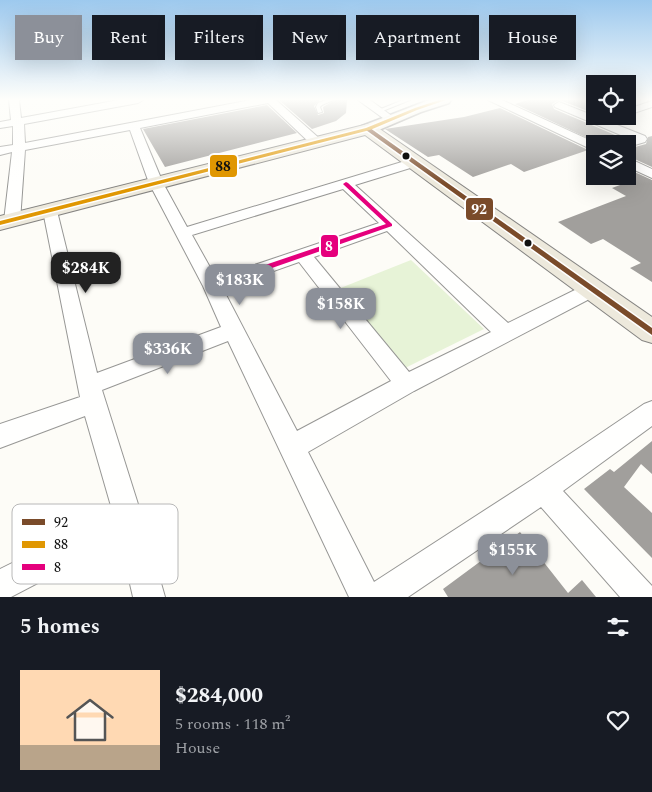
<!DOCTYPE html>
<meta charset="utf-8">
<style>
:root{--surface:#171b24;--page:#242831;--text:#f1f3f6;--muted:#9ea1a6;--accent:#8c9099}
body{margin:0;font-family:Spectral,serif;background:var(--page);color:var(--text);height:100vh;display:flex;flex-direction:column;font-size:19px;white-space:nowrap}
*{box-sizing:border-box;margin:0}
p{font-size:16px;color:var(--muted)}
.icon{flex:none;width:28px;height:28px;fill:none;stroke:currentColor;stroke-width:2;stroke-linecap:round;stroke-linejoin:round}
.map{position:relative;height:597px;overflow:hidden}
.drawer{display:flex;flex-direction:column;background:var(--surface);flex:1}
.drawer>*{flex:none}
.banner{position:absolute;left:15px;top:15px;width:622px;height:45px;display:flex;gap:10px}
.tools{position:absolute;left:586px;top:75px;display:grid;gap:10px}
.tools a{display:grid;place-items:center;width:50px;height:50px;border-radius:0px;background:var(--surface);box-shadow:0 5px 20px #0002;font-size:25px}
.price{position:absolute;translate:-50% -42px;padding:0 11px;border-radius:10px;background:var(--accent);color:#fff;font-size:16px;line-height:32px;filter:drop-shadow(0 1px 2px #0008)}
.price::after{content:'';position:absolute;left:50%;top:30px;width:15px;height:11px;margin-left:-8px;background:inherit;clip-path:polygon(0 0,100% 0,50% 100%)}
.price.active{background:#222;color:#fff}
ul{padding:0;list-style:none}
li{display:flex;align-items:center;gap:15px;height:125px;padding:0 20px}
li span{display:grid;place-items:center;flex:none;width:140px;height:100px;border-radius:0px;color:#555}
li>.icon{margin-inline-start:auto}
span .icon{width:60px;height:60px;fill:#fffc;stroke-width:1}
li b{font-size:21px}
h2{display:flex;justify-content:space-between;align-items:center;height:60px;padding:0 20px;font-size:21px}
.pill{padding:0 18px;border-radius:0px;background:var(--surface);box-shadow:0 5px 20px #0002;font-size:18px;line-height:45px}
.pill.active{background:var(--accent);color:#fff}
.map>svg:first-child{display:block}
.green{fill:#e7f3d7}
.building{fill:#a19f9c}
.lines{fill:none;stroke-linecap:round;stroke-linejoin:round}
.lane-casing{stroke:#979795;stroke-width:2}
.street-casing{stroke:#979795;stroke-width:2}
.secondary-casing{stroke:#8e8d8b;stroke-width:3}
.primary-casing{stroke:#858482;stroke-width:2}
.lane{fill:#fffffe;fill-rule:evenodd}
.street{fill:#fffffe;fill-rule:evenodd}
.secondary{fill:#f6f4eb;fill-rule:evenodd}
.primary{fill:#ede9dc;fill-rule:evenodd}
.bus-1-casing{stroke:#fff;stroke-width:3}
.bus-2-casing{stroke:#fff;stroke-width:3}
.bus-3-casing{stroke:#fff;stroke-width:3}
.bus-1{fill:#7a4b2a;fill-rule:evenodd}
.bus-2{fill:#e09702;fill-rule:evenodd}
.bus-3{fill:#e5007d;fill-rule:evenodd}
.bus-dot{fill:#111;stroke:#fff;stroke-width:2}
.key{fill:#fff;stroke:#b8b8b8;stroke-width:1}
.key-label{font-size:14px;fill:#111}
.line-badge{stroke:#fff;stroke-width:2}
.badge-label{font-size:14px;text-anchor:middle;font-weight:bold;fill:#fff}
.pale-badge-label{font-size:14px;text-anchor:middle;font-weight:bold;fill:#111}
</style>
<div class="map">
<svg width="652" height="597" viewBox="0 0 652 597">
<rect width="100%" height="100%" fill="#fdfcf7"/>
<!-- green -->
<path class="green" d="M 411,260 L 484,329 L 403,369 L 338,289 Z"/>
<!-- building -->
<path class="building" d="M 279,100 L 320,100 L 314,106 L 318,115 L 324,113 L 323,107 L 335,100 L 347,100 L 346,113 L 336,121 L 312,129 Z
M 527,100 L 559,100 L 552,104 L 554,109 L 622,138 L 600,144 L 515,104 Z
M 560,100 L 595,100 L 595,114 Z
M 267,105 L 297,133 L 165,167 L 143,129 Z
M 500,108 L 588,150 L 524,172 L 511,164 L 473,177 L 439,155 L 428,157 L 385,129 L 464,117 Z
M 652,136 L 652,167 L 628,156 L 628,149 L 646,144 L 648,137 Z
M 628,169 L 652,180 L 652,282 L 630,268 L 641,263 L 603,239 L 591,244 L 558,222 L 626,196 L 612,188 L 628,182 Z
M 652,441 L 652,474 L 641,464 L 624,487 L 652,513 L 652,558 L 584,489 L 610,469 L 614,472 Z
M 520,532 L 568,593 L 582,580 L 596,597 L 448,597 L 443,589 Z"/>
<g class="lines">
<defs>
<path id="lane" d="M 326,100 L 333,100 L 322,105 L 320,107 L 322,112 L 318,113 L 316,107 L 318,103 Z
M 403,100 L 410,100 L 380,112 L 376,111 Z"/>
<path id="street" d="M 9,100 L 19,100 L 21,118 L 119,100 L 143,100 L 138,103 L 24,124 L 25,143 L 251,100 L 276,100 L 320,139 L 322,142 L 320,145 L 312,145 L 268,103 L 140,128 L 163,183 L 187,227 L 415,158 L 421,162 L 420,165 L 355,185 L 508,323 L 587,284 L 593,283 L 599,284 L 602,289 L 599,294 L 414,391 L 308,452 L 374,582 L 533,479 L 644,404 L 652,401 L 652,426 L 563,491 L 652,586 L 652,597 L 620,597 L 541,507 L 408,597 L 349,597 L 228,341 L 102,390 L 143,520 L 165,597 L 133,597 L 120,540 L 11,597 L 0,597 L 0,569 L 113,513 L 85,416 L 0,448 L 0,424 L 80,397 L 43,211 L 45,208 L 55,208 L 57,211 L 97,373 L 221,327 L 203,286 L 149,183 L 130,130 L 25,150 L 20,221 L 17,224 L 7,224 L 4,221 L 12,152 L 0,155 L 0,147 L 13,145 L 13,126 L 0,128 L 0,122 L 11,120 ZM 343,189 L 379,223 L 216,278 L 192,235 ZM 387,231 L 491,332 L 409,372 L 314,257 ZM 299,262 L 391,381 L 297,431 L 223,289 Z
M 358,100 L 370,100 L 396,119 L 391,122 L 387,121 Z
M 488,100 L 502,100 L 598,144 L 595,144 L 595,151 Z
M 652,101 L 652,107 L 628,115 L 628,109 Z
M 559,102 L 645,136 L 647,139 L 645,142 L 628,147 L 628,144 L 620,144 L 630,139 L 555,107 L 554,105 Z
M 628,158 L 652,169 L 652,178 L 628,167 Z"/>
<path id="secondary" d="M 429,100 L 451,100 L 449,103 L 421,112 L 374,132 L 362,132 L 360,129 L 362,126 Z"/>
<path id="primary" d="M 368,124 L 374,125 L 652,317 L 652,343 L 642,340 L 365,135 L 0,230 L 0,216 Z"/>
</defs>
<!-- lane casing -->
<use href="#lane" class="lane-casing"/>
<!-- street casing -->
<use href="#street" class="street-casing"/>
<!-- secondary casing -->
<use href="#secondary" class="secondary-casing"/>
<!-- primary casing -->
<use href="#primary" class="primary-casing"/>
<!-- lane -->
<use href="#lane" class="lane"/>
<!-- street -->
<use href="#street" class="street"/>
<!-- secondary -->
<use href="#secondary" class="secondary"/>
<!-- primary -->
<use href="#primary" class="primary"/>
<defs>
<path id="bus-1" d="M 366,128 L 370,128 L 652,328 L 652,335 L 366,130 Z"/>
<path id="bus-2" d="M 439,100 L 446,100 L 417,110 L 370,130 L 0,225 L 0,221 L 366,128 L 415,108 Z"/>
<path id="bus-3" d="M 346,182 L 348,183 L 392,224 L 392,226 L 215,288 L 209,288 L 208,286 L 209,284 L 386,224 L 344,185 L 343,184 Z"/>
</defs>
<!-- bus-1 casing -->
<use href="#bus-1" class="bus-1-casing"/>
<!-- bus-2 casing -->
<use href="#bus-2" class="bus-2-casing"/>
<!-- bus-3 casing -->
<use href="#bus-3" class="bus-3-casing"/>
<!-- bus-1 -->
<use href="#bus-1" class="bus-1"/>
<!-- bus-2 -->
<use href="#bus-2" class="bus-2"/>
<!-- bus-3 -->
<use href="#bus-3" class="bus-3"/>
</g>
<!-- sky -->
<linearGradient id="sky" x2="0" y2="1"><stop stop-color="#9dc9ee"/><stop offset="0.54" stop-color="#fefefb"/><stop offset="1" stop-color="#fefefb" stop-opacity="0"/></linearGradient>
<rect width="652" height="184" fill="url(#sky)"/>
<!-- markers -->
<g class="bus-dot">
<circle cx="406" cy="156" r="4.5"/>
<circle cx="528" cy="243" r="4.5"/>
</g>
<!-- legend -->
<rect x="12" y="504" width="166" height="80" rx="8" class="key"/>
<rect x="22" y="519" width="23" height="6" fill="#7a4b2a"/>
<rect x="22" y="541" width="23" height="7" fill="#e09702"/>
<rect x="22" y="564" width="23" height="6" fill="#e5007d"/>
<g class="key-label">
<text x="54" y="527">92</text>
<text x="54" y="549">88</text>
<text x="54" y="572">8</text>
</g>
<g class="line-badge">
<rect x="209" y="154" width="29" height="24" rx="5" fill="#e09702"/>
<rect x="465" y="197" width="29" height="24" rx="5" fill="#7a4b2a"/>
<rect x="320" y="234" width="19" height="24" rx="5" fill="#e5007d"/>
</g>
<g class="badge-label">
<text x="479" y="214">92</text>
<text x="329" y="251">8</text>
</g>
<g class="pale-badge-label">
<text x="223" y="171">88</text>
</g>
</svg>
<div class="tools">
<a><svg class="icon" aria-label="locate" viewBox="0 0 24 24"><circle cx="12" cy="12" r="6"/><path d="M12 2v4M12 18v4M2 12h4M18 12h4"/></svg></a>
<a><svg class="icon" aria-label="layers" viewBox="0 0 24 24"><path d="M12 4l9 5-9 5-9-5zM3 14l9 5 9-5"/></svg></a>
</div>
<b class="price active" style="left:86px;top:294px">$284K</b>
<b class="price" style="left:240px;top:306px">$183K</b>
<b class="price" style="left:341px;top:330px">$158K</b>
<b class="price" style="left:168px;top:375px">$336K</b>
<b class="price" style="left:513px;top:576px">$155K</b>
<div class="banner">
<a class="pill active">Buy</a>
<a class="pill">Rent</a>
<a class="pill">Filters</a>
<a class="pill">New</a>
<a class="pill">Apartment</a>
<a class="pill">House</a>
</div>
</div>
<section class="drawer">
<h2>5 homes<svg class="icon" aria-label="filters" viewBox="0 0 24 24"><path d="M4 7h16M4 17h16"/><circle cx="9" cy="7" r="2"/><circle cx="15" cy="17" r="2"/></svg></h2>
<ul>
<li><span style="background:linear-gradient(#ffd9b3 75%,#b9a48a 0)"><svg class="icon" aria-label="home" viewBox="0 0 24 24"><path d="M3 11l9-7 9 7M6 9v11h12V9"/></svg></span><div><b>$284,000</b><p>5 rooms · 118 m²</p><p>House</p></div><svg class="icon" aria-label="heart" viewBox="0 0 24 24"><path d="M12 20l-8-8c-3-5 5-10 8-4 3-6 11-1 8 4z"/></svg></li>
</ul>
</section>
